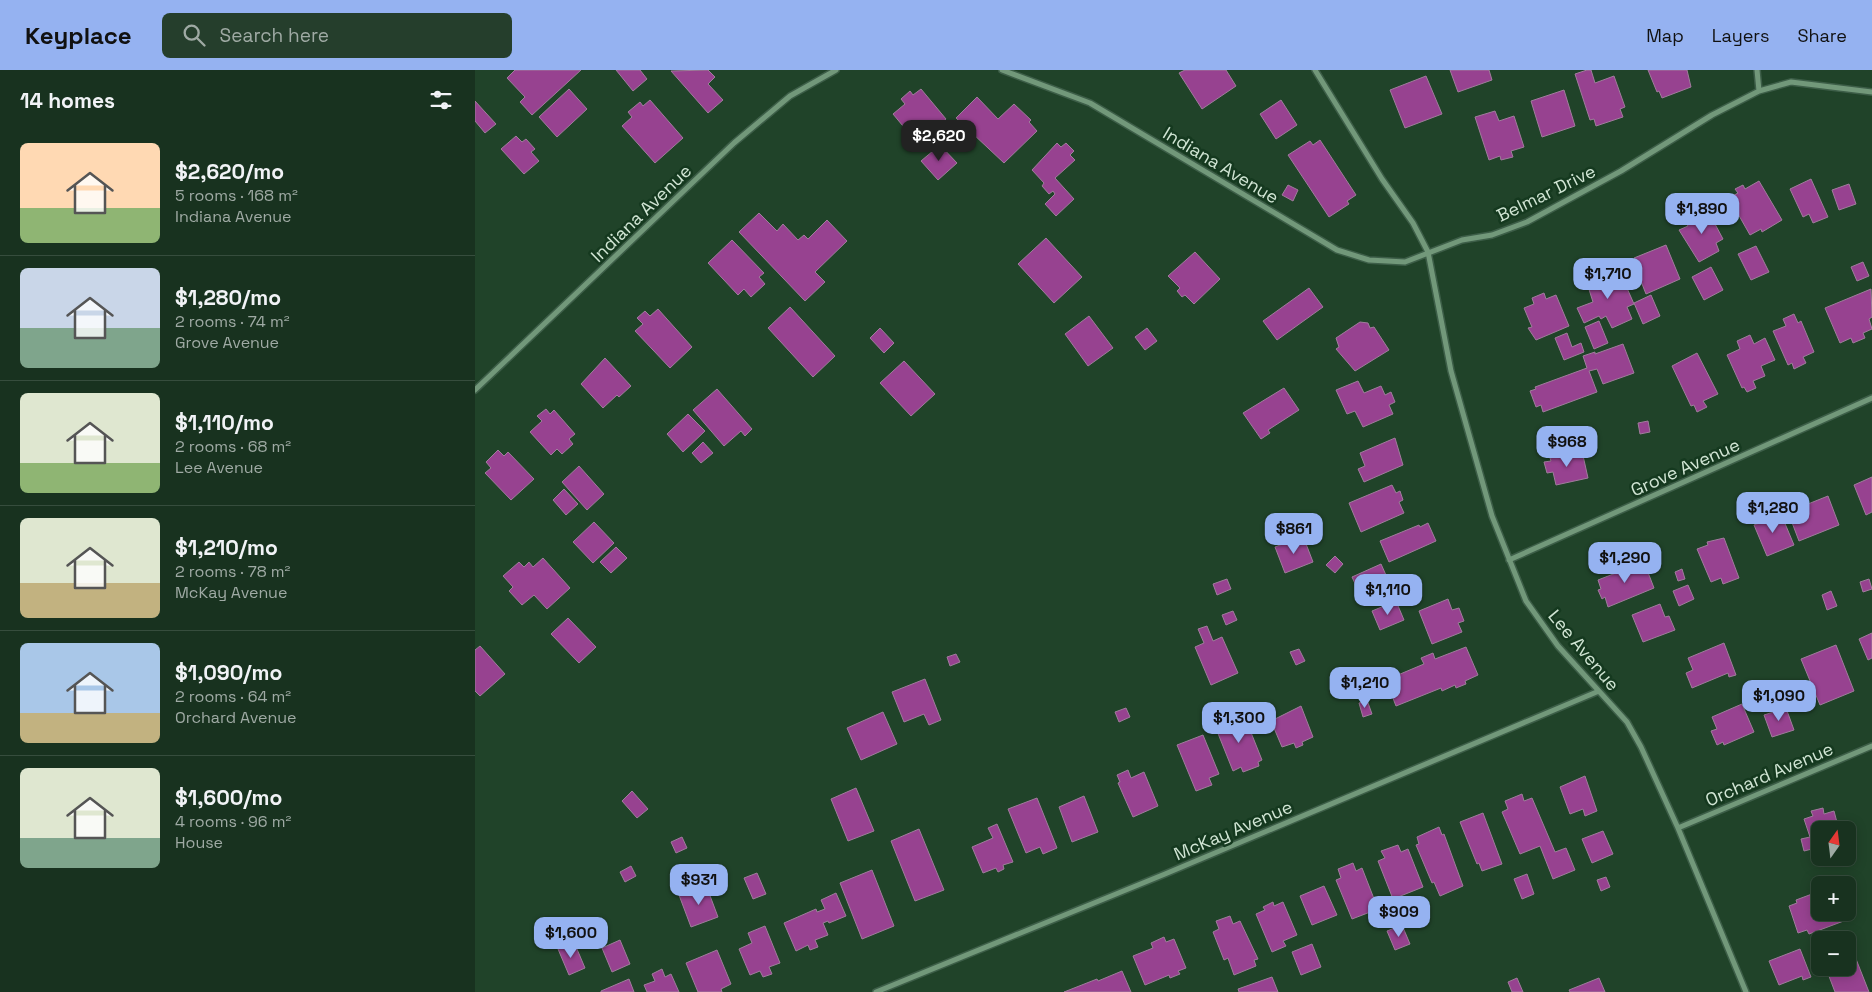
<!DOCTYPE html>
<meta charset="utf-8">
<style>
:root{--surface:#18321f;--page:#253e2c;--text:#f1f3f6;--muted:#9faaa4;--line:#364d3d;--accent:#95b2f1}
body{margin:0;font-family:"Space Grotesk",sans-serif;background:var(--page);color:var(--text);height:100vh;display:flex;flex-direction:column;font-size:19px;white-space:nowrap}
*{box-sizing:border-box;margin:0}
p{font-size:16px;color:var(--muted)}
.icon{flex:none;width:28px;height:28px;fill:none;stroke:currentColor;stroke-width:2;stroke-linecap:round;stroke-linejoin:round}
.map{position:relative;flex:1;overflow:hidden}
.drawer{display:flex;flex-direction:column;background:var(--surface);width:475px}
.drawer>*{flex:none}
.needle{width:32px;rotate:14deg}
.buttons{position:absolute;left:1336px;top:751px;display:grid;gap:10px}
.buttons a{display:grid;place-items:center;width:45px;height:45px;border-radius:8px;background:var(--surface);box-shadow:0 2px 12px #0003,0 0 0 1px var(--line);font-size:25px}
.price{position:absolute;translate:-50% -42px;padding:0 11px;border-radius:10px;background:var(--accent);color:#111;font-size:16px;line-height:32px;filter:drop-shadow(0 1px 2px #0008)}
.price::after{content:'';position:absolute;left:50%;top:30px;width:15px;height:11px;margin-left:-8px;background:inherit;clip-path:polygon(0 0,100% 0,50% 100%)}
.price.current{background:#222;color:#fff}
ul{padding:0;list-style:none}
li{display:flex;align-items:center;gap:15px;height:125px;padding:0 20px}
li+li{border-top:1px solid var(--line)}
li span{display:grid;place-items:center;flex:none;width:140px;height:100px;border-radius:8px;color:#555}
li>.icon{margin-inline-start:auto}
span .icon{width:60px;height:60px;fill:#fffc;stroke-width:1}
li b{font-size:21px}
h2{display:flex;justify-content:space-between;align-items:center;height:60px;padding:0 20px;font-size:21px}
header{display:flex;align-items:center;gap:30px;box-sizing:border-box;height:70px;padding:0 25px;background:var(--accent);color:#111}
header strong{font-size:24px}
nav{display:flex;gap:28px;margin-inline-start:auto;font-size:18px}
.search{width:350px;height:45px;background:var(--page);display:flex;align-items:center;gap:12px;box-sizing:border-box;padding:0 18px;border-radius:8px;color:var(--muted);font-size:19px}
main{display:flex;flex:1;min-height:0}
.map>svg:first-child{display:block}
.building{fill:#974290;stroke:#a07d9c}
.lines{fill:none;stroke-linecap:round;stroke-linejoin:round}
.minor-casing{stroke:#3d5e48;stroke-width:8}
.minor{stroke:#72987a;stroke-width:5}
.labels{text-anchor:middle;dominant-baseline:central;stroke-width:5;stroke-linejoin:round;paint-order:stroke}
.street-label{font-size:18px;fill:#d1e5d4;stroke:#15391f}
</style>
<header>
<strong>Keyplace</strong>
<div class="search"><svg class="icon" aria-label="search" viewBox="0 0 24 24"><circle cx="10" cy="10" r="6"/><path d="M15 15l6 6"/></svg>Search here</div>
<nav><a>Map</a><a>Layers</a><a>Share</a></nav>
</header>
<main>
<section class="drawer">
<h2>14 homes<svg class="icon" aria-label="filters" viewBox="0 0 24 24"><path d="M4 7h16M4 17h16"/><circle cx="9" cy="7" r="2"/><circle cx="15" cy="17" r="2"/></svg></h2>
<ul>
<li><span style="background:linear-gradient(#ffd9b3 65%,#8fb573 0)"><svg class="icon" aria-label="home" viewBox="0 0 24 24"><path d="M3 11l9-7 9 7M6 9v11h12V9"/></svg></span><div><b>$2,620/mo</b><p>5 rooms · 168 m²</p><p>Indiana Avenue</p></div></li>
<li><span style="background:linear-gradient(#c9d6e8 60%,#7fa58c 0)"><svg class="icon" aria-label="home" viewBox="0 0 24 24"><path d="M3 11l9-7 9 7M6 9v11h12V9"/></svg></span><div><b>$1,280/mo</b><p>2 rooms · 74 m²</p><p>Grove Avenue</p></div></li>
<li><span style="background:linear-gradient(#dfe7d0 70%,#8fb573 0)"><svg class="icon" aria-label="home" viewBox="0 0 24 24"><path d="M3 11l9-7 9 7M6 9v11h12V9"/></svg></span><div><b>$1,110/mo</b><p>2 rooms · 68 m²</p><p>Lee Avenue</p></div></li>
<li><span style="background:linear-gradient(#dfe7d0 65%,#c2b280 0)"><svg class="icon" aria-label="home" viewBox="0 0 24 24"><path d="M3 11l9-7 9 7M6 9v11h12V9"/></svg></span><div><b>$1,210/mo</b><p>2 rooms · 78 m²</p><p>McKay Avenue</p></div></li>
<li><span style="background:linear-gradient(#a9c7e8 70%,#c2b280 0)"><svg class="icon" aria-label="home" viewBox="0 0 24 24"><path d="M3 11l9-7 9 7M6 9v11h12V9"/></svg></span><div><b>$1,090/mo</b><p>2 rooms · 64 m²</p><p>Orchard Avenue</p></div></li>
<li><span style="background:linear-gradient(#dfe7d0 70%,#7fa58c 0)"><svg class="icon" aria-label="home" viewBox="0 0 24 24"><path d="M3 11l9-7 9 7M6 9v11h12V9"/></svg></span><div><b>$1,600/mo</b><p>4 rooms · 96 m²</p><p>House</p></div></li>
</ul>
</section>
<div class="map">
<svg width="1397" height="922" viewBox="0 0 1397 922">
<rect width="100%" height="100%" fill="#204329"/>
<!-- building -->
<path class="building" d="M 40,0 L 106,0 L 57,45 L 45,32 L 50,27 L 32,8 Z
M 141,0 L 165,0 L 172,9 L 158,21 Z
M 233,0 L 240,7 L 233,14 L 248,30 L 233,43 L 196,1 Z
M 710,0 L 751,0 L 761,16 L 727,39 L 704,3 Z
M 975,0 L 1014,0 L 1017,10 L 983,22 Z
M 1112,0 L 1116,0 L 1120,13 L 1139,6 L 1150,37 L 1145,39 L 1148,47 L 1121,56 L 1119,49 L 1115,50 L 1100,4 Z
M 1173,0 L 1212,0 L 1216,17 L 1187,28 L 1184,21 L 1182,22 Z
M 951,6 L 967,44 L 930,58 L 915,20 Z
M 94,19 L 112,39 L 82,67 L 64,47 Z
M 446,19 L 471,49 L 442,73 L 418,44 L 430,34 L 426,29 L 435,21 L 438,25 Z
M 1089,20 L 1100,56 L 1067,67 L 1056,31 Z
M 502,27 L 523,49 L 539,34 L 556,50 L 554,52 L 562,61 L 529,93 L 481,48 Z
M 175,30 L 208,68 L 180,93 L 147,56 L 157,47 L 153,42 L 165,32 L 168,36 Z
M 806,30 L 822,55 L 801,69 L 785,44 Z
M 0,31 L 21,54 L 10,63 L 0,51 Z
M 1020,41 L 1024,51 L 1039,46 L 1049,77 L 1036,81 L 1038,87 L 1026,90 L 1025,86 L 1014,90 L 1000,47 Z
M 41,66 L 47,72 L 51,69 L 60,79 L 56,82 L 64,91 L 49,104 L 26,79 Z
M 845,70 L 881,125 L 872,131 L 874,134 L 854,147 L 813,85 L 835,71 L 838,75 Z
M 582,73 L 586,77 L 591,73 L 599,81 L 595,85 L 600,90 L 580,108 L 599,129 L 581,146 L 570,134 L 580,124 L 578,121 L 574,124 L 567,116 L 569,113 L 557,100 Z
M 465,75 L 482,93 L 463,110 L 446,91 Z
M 1336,109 L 1353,147 L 1338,153 L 1334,144 L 1328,147 L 1315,119 Z
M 1284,111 L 1307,150 L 1287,162 L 1286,159 L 1275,165 L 1254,128 L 1263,123 L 1260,119 L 1268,115 L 1270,119 Z
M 1374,114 L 1381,134 L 1364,140 L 1357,120 Z
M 813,115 L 823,120 L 818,131 L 807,125 Z
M 1232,139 L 1248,169 L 1241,173 L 1244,181 L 1224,192 L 1204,160 L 1213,156 L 1210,151 Z
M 284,143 L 302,161 L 308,154 L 323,170 L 329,165 L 333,169 L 352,150 L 372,171 L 340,202 L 350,212 L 330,231 L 264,162 Z
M 571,168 L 607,207 L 579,233 L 543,194 Z
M 257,170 L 289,203 L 284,207 L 290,214 L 276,227 L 269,219 L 263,225 L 233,193 Z
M 1191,175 L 1205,209 L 1171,224 L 1160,196 L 1162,194 L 1159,188 Z
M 1281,176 L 1294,202 L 1276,210 L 1263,184 Z
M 720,182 L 745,209 L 719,234 L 710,225 L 707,227 L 702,221 L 705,218 L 693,206 Z
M 1388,192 L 1394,206 L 1382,211 L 1376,197 Z
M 1236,197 L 1248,220 L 1229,230 L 1217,207 Z
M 1144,200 L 1159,234 L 1152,237 L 1157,249 L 1137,258 L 1131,246 L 1126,249 L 1124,246 L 1109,253 L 1102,238 L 1118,232 L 1112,213 Z
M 834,218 L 848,237 L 802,270 L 788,251 Z
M 1396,219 L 1397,247 L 1394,249 L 1397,259 L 1388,263 L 1390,268 L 1378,273 L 1376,268 L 1365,273 L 1350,238 Z
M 1069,223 L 1071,229 L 1081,225 L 1094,256 L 1061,270 L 1053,258 L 1057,257 L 1049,238 L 1059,234 L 1057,228 Z
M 1176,225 L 1185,246 L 1168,254 L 1159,233 Z
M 315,237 L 360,286 L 338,307 L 293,258 Z
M 183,239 L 217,277 L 195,298 L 160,261 L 168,254 L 162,248 L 170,241 L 175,246 Z
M 1319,244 L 1323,253 L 1326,251 L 1339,282 L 1328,287 L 1331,293 L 1319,299 L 1317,293 L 1313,295 L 1298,261 L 1311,256 L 1308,249 Z
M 614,246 L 638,278 L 613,296 L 590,264 Z
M 1124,251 L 1133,273 L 1119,279 L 1110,257 Z
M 885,252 L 893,253 L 895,258 L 899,257 L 914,280 L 880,301 L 861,279 L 864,277 L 861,268 Z
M 405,258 L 419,273 L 409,283 L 395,268 Z
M 672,258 L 682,271 L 670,280 L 660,267 Z
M 1092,263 L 1097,277 L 1106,273 L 1109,282 L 1089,290 L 1080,268 Z
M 1275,265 L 1279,274 L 1290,268 L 1300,290 L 1286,296 L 1290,306 L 1278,311 L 1281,318 L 1272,322 L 1269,317 L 1267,318 L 1252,285 L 1265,279 L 1262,271 Z
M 1148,274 L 1159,303 L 1128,314 L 1122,299 L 1114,301 L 1122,322 L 1068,342 L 1066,335 L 1061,337 L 1055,321 L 1061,319 L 1060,317 L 1112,298 L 1108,286 L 1120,282 L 1120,284 Z
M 1222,283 L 1243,324 L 1228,331 L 1232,337 L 1222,342 L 1219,335 L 1216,336 L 1197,296 Z
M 130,288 L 156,316 L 144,327 L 142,325 L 128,338 L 106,314 Z
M 429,291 L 460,324 L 436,346 L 405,313 Z
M 883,311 L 889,323 L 906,316 L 910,325 L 916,322 L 920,332 L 914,335 L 918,344 L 888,357 L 880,341 L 872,344 L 861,320 Z
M 809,318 L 824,340 L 793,360 L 795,363 L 786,369 L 768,343 Z
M 242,319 L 277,359 L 270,366 L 266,361 L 249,376 L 218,340 Z
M 71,339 L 75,344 L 79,340 L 100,364 L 94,369 L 98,374 L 87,384 L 82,379 L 76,385 L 55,362 L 67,351 L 62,346 Z
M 213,344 L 230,361 L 208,382 L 192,364 Z
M 1173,351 L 1175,362 L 1165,364 L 1163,353 Z
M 920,368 L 928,395 L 889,412 L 883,399 L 890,396 L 885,383 Z
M 228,372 L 238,383 L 226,393 L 217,383 Z
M 23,380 L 29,386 L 33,382 L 59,409 L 36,430 L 10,403 L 16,398 L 11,392 Z
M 1107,381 L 1113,408 L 1081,415 L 1078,402 L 1072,403 L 1069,392 L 1076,391 L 1075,388 Z
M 104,396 L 129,424 L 112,440 L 87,412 Z
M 1397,407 L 1397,442 L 1391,445 L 1379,415 Z
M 917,415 L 921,423 L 925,421 L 928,430 L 924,432 L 929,443 L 886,462 L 874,433 Z
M 89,419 L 103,434 L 91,445 L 78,430 Z
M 1353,426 L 1364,455 L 1324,471 L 1313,442 Z
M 1295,441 L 1298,448 L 1306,444 L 1319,475 L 1292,486 L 1279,455 L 1287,452 L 1285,446 Z
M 119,452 L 139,473 L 118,493 L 98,472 Z
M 953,453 L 961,471 L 914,492 L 905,471 L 944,455 L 945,457 Z
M 828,466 L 838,492 L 810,503 L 800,477 Z
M 1249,468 L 1264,508 L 1248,514 L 1246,508 L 1236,512 L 1222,479 L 1233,475 L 1232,472 Z
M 141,477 L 152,488 L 136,503 L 125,492 Z
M 860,486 L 868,494 L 860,503 L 851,495 Z
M 68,488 L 95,518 L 72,539 L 59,525 L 47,535 L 34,521 L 38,517 L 28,506 L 44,492 L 49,497 L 54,492 L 58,497 Z
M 1169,492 L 1179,518 L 1133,537 L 1130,527 L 1127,529 L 1123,520 L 1126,519 L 1123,510 Z
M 906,494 L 919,523 L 890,535 L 877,507 Z
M 1207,499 L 1210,509 L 1203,511 L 1200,502 Z
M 752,509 L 756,519 L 742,525 L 738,514 Z
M 1394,509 L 1397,519 L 1388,522 L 1385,512 Z
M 1213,515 L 1219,529 L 1204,536 L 1198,521 Z
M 1356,521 L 1362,536 L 1352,540 L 1347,525 Z
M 973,529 L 977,540 L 984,538 L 989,551 L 983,553 L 987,562 L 957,574 L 944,541 Z
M 921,531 L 929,550 L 905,560 L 897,541 Z
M 1185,534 L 1190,547 L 1194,546 L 1200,560 L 1168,572 L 1157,545 Z
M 758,541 L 762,550 L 751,555 L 747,545 Z
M 93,548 L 121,577 L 104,593 L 76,564 Z
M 732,556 L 738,571 L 747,567 L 763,603 L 736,615 L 720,577 L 729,573 L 723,559 Z
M 1397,563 L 1397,588 L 1393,590 L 1384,569 Z
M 1249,573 L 1261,605 L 1254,607 L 1253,603 L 1217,618 L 1211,603 L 1218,600 L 1213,588 Z
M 1361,575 L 1379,621 L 1345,635 L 1326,589 Z
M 5,576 L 30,604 L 5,626 L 0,621 L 0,580 Z
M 991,577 L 1003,605 L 990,611 L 991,614 L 981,618 L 980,615 L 967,621 L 966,618 L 921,636 L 911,610 L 949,594 L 946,588 L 958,583 L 960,589 Z
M 824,579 L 830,591 L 821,595 L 815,582 Z
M 481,584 L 485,592 L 475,596 L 472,587 Z
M 889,607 L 892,617 L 884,620 L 880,610 Z
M 450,609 L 466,650 L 454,655 L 449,644 L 429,652 L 417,622 Z
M 1301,617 L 1305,628 L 1296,632 L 1292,620 Z
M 892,630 L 897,644 L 888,647 L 884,633 Z
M 1267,634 L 1279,662 L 1249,675 L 1248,672 L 1242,675 L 1236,661 L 1242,659 L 1237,647 Z
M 826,636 L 838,667 L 827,672 L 828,675 L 821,678 L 819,673 L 807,677 L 796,651 Z
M 651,638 L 655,647 L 644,652 L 640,642 Z
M 1311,638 L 1319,660 L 1297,667 L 1289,645 Z
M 408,642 L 422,674 L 386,690 L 372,658 Z
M 769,645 L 787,690 L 783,692 L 784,696 L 768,702 L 766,697 L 758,701 L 740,656 Z
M 728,665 L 744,704 L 734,708 L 737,715 L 721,721 L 702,675 Z
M 653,700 L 656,708 L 669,702 L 683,736 L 658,747 L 643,713 L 645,712 L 642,705 Z
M 1110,706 L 1122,741 L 1110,746 L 1108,739 L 1095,744 L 1085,717 Z
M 381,718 L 399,761 L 373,771 L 356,729 Z
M 157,721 L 173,739 L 162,748 L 147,731 Z
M 1047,724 L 1049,731 L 1057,728 L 1080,782 L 1091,778 L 1100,800 L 1078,809 L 1065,776 L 1045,784 L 1027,742 L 1033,739 L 1030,731 Z
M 609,726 L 623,762 L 597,772 L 584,737 Z
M 562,728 L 582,778 L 568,784 L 565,777 L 551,783 L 533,739 Z
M 1348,738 L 1349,744 L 1359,741 L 1364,760 L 1345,760 L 1345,788 L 1362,788 L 1341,794 L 1337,779 L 1329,781 L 1326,769 L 1335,767 L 1329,749 L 1338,746 L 1336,741 Z
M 1008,743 L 1027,794 L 1007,801 L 1004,793 L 1002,794 L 985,752 Z
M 522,754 L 538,792 L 528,795 L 529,799 L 523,802 L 521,798 L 508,803 L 497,777 L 518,768 L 513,758 Z
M 964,757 L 967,765 L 969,764 L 988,816 L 965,826 L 959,812 L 957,813 L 941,775 L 944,774 L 942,767 Z
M 444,759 L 469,820 L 440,831 L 416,771 Z
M 1128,761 L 1138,784 L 1117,793 L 1107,769 Z
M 207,767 L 212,778 L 201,783 L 196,772 Z
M 923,775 L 926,782 L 933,779 L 948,817 L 918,829 L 903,791 L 910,788 L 906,781 Z
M 878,793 L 881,801 L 887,798 L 903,839 L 877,849 L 861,810 L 866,808 L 863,799 Z
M 156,796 L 161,806 L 150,812 L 145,802 Z
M 397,800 L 419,856 L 387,869 L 365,813 Z
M 282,803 L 291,824 L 278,829 L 269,808 Z
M 1052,804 L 1059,824 L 1047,829 L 1039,809 Z
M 1131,807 L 1135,817 L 1126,821 L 1122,810 Z
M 231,815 L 243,847 L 216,857 L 204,825 Z
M 849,816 L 862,845 L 837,855 L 825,826 Z
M 1345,821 L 1345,842 L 1371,842 L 1374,849 L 1334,864 L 1332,860 L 1323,863 L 1314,836 L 1322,833 L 1321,830 Z
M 361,823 L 371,846 L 354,853 L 353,851 L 348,853 L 353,865 L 340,870 L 343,877 L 335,880 L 333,875 L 321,881 L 309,853 L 341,839 L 342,842 L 350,839 L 346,830 Z
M 798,832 L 799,836 L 808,832 L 822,865 L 808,871 L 811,876 L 797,882 L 781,844 L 790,840 L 788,837 Z
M 755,846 L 758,854 L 765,851 L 783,889 L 779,890 L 781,896 L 759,905 L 753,888 L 749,890 L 738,862 L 744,859 L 741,851 Z
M 927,855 L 935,874 L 920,880 L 912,861 Z
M 290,856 L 305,893 L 294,897 L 297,904 L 288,907 L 285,901 L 275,905 L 264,879 L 277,873 L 273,863 Z
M 689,867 L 691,872 L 699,869 L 711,898 L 703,901 L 705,904 L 695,908 L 694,905 L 670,915 L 658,886 L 678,878 L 676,873 Z
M 145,870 L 155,894 L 137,902 L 127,878 Z
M 99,872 L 110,898 L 94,905 L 83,879 Z
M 837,874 L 846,897 L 826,905 L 817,882 Z
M 1325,879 L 1336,907 L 1328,910 L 1327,906 L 1304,915 L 1294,891 Z
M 242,880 L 256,914 L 246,919 L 247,922 L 223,922 L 211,893 Z
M 1381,889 L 1394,922 L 1360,922 L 1352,901 L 1361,898 L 1372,898 L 1372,893 Z
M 187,899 L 190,907 L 196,904 L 204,922 L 172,922 L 169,915 L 180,911 L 177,904 Z
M 647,901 L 656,922 L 589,922 L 622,909 L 623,911 Z
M 797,907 L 803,922 L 764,922 L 763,919 Z
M 1042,908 L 1048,922 L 1037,922 L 1033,912 Z
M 1124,908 L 1130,922 L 1095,922 L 1094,920 Z
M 154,909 L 159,922 L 126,922 L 126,921 Z"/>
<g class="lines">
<defs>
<path id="minor" d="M 527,0 L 615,33 L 862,180 L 894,190 L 930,192 L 987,170 L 1017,165 L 1052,152 L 1146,101 L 1237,45 L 1284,21 L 1316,12 L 1397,22
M 840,0 L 907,109 L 938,153 L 953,182 L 976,301 L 1004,400 L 1017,446 L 1051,531 L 1083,576 L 1152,652 L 1166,677 L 1203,758 L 1271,922
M 1282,0 L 1284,21
M 0,320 L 259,73 L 315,26 L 361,0
M 1034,490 L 1397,328
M 1203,758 L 1397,676
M 401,922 L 690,804 L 1124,621"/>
</defs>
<!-- minor casing -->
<use href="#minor" class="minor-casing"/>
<!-- minor -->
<use href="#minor" class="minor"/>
</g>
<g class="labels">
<!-- street labels -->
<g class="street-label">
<text transform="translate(746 95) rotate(31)">Indiana Avenue</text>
<text transform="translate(1071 123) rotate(-26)">Belmar Drive</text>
<text transform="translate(166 143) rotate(-44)">Indiana Avenue</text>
<text transform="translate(1210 397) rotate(-24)">Grove Avenue</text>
<text transform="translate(1109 580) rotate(50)">Lee Avenue</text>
<text transform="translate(1294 704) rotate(-23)">Orchard Avenue</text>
<text transform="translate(758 760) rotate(-23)">McKay Avenue</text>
</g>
</g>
</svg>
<div class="buttons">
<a><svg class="needle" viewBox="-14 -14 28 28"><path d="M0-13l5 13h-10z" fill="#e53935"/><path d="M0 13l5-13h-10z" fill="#9faaa4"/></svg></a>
<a>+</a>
<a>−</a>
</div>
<b class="price current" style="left:464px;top:92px">$2,620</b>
<b class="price" style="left:1227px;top:165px">$1,890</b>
<b class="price" style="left:1133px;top:230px">$1,710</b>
<b class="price" style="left:1092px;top:398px">$968</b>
<b class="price" style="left:1298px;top:464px">$1,280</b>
<b class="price" style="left:819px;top:485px">$861</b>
<b class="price" style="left:1150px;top:514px">$1,290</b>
<b class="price" style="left:913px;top:546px">$1,110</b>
<b class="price" style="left:890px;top:639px">$1,210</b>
<b class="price" style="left:1304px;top:652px">$1,090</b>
<b class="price" style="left:764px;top:674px">$1,300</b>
<b class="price" style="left:224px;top:836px">$931</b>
<b class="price" style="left:924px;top:868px">$909</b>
<b class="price" style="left:96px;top:889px">$1,600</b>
</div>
</main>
